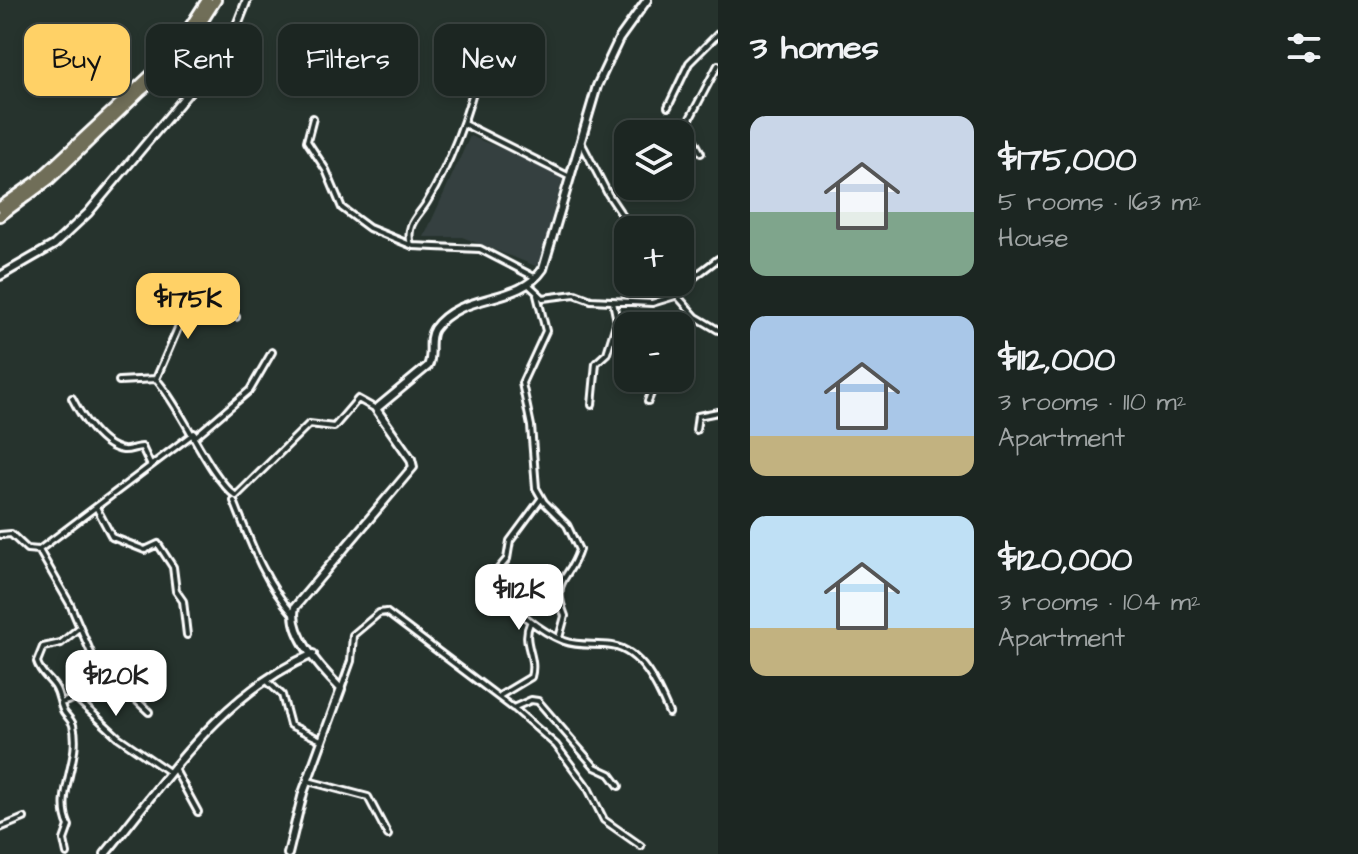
<!DOCTYPE html>
<meta charset="utf-8">
<style>
:root{--surface:#1c2622;--page:#252e2a;--text:#f1f3f6;--muted:#a0a5a5;--line:#3a4340;--accent:#ffd166}
body{margin:0;font-family:"Architects Daughter",sans-serif;background:var(--page);color:var(--text);height:100vh;display:flex;flex-direction:column;font-size:30px;white-space:nowrap}
*{box-sizing:border-box;margin:0}
p{font-size:26px;color:var(--muted)}
.icon{flex:none;width:44px;height:44px;fill:none;stroke:currentColor;stroke-width:2;stroke-linecap:round;stroke-linejoin:round}
.map{position:relative;flex:1;overflow:hidden}
.sheet{display:flex;flex-direction:column;background:var(--surface);width:640px}
.sheet>*{flex:none}
.guide{position:absolute;left:24px;top:24px;width:574px;height:72px;display:flex;gap:16px}
.buttons{position:absolute;left:614px;top:120px;display:grid;gap:16px}
.buttons a{display:grid;place-items:center;width:80px;height:80px;border-radius:16px;background:var(--surface);box-shadow:0 4px 12px #0003,0 0 0 2px var(--line);font-size:40px}
.price{position:absolute;translate:-50% -68px;padding:0 18px;border-radius:16px;background:#fff;color:#222;font-size:26px;line-height:52px;filter:drop-shadow(0 2px 4px #0008)}
.price::after{content:'';position:absolute;left:50%;top:48px;width:24px;height:18px;margin-left:-12px;background:inherit;clip-path:polygon(0 0,100% 0,50% 100%)}
.price.selected{background:var(--accent);color:#111}
ul{padding:0;list-style:none}
li{display:flex;align-items:center;gap:24px;height:200px;padding:0 32px}
li span{display:grid;place-items:center;flex:none;width:224px;height:160px;border-radius:16px;color:#555}
li>.icon{margin-inline-start:auto}
span .icon{width:96px;height:96px;fill:#fffc;stroke-width:1}
li b{font-size:34px}
h2{display:flex;justify-content:space-between;align-items:center;height:96px;padding:0 32px;font-size:34px}
.pill{padding:0 28px;border-radius:16px;background:var(--surface);box-shadow:0 4px 12px #0003,0 0 0 2px var(--line);font-size:28px;line-height:72px}
.pill.selected{background:var(--accent);color:#111}
main{display:flex;flex:1;min-height:0}
.map>svg:first-child{display:block}
.built{fill:#35403f}
.lines{fill:none;stroke-linecap:round;stroke-linejoin:round}
.street-casing{stroke:#fff;stroke-width:10}
.secondary-casing{stroke:#fff;stroke-width:12}
.highway-casing{stroke:#fff;stroke-width:14}
.street{stroke:#26332d;stroke-width:4}
.secondary{stroke:#26332d;stroke-width:6}
.highway{stroke:#706e59;stroke-width:8}
</style>
<main>
<div class="map">
<svg width="718" height="854" viewBox="0 0 718 854">
<rect width="100%" height="100%" fill="#26332d"/>
<filter id="ink" filterUnits="userSpaceOnUse"><feTurbulence type="fractalNoise" baseFrequency=".0125" numOctaves="2"/><feDisplacementMap in="SourceGraphic" scale="16" xChannelSelector="R" yChannelSelector="G"/><feConvolveMatrix kernelMatrix="1 2 1 2 8 2 1 2 1" color-interpolation-filters="sRGB"/></filter>
<g filter="url(#ink)">
<!-- built -->
<path class="built" d="M 470,136 L 564,174 L 538,267 L 462,237 L 424,237 Z"/>
<g class="lines">
<defs>
<path id="street" d="M 668,107 L 689,63 L 718,34
M 313,118 L 307,141 L 326,170 L 342,208 L 369,228 L 413,246 L 480,249 L 534,277
M 464,124 L 568,176
M 581,142 L 608,194 L 632,230
M 701,153 L 686,126 L 718,65
M 411,245 C 405,224 418,217 427,202 C 453,159 469,111 481,62
M 665,282 L 696,317 L 718,330
M 529,285 L 543,298 L 575,294 L 591,300 L 652,303 L 675,296
M 673,293 L 718,259
M 537,295 L 546,331 L 522,383 L 531,426 L 536,488 L 544,502 L 567,525 L 579,550 C 569,582 550,578 565,616 L 559,638
M 180,317 L 192,299 L 236,317
M 680,343 L 696,317
M 156,379 L 181,321 L 172,309
M 119,381 L 156,379 C 183,409 209,477 236,496 L 309,424 L 334,427 L 358,399 L 376,409
M 72,398 C 81,416 101,447 123,450 C 129,451 135,447 142,447 L 150,464
M 648,401 L 657,378
M 592,405 L 596,363 L 607,353 L 617,321 L 613,302
M 696,430 L 698,416 L 718,412
M 196,436 L 250,390 L 272,352
M 541,499 L 510,541 L 507,559 L 492,577 L 492,585 C 514,607 534,629 564,641 C 580,647 596,643 612,646 C 642,651 658,687 669,713
M 234,501 C 250,541 264,581 293,614
M 96,507 L 112,537 L 145,550 L 158,544 L 173,567 L 176,591 L 183,601 L 187,635
M 0,535 L 11,534 L 27,549 L 39,550 L 194,433
M 39,550 L 70,604 L 94,660 L 149,712
M 267,681 L 282,695 L 290,725 L 321,740
M 341,689 L 351,661 L 353,635 L 379,613 L 386,612 L 513,708 L 531,700 L 538,701 L 595,767 L 610,774 L 619,786
M 501,695 L 531,677 C 537,656 521,643 530,623
M 61,703 L 76,698 L 118,737 L 169,772
M 515,709 L 556,745 L 588,788 L 604,820 L 641,846
M 174,768 L 198,812
M 308,781 L 368,797 L 388,835
M 0,828 L 24,818
M 67,854 L 64,840 L 69,826 C 54,795 82,759 73,725 C 71,719 65,715 63,710 C 59,701 60,695 55,687 C 49,678 40,673 37,662 L 43,647 L 61,643 L 80,627"/>
<path id="secondary" d="M 0,276 L 54,245 L 88,213 L 230,43 L 247,0
M 105,854 C 167,779 220,694 313,654
M 288,854 L 303,793 L 341,689 C 323,671 288,634 295,607 L 413,467 L 411,459 L 376,409 L 428,366 C 434,354 427,340 434,329 C 461,291 518,306 543,269 L 597,86 L 619,39 L 647,0"/>
<path id="highway" d="M 0,207 L 37,181 L 171,56 L 207,0
M 0,216 L 50,179 L 140,92 L 177,61 L 216,0"/>
</defs>
<!-- street casing -->
<use href="#street" class="street-casing"/>
<!-- secondary casing -->
<use href="#secondary" class="secondary-casing"/>
<!-- highway casing -->
<use href="#highway" class="highway-casing"/>
<!-- street -->
<use href="#street" class="street"/>
<!-- secondary -->
<use href="#secondary" class="secondary"/>
<!-- highway -->
<use href="#highway" class="highway"/>
</g>
</g>
</svg>
<div class="buttons">
<a><svg class="icon" aria-label="layers" viewBox="0 0 24 24"><path d="M12 4l9 5-9 5-9-5zM3 14l9 5 9-5"/></svg></a>
<a>+</a>
<a>−</a>
</div>
<b class="price selected" style="left:188px;top:341px">$175K</b>
<b class="price" style="left:519px;top:632px">$112K</b>
<b class="price" style="left:116px;top:718px">$120K</b>
<div class="guide">
<a class="pill selected">Buy</a>
<a class="pill">Rent</a>
<a class="pill">Filters</a>
<a class="pill">New</a>
</div>
</div>
<section class="sheet">
<h2>3 homes<svg class="icon" aria-label="filters" viewBox="0 0 24 24"><path d="M4 7h16M4 17h16"/><circle cx="9" cy="7" r="2"/><circle cx="15" cy="17" r="2"/></svg></h2>
<ul>
<li><span style="background:linear-gradient(#c9d6e8 60%,#7fa58c 0)"><svg class="icon" aria-label="home" viewBox="0 0 24 24"><path d="M3 11l9-7 9 7M6 9v11h12V9"/></svg></span><div><b>$175,000</b><p>5 rooms · 163 m²</p><p>House</p></div></li>
<li><span style="background:linear-gradient(#a9c7e8 75%,#c2b280 0)"><svg class="icon" aria-label="home" viewBox="0 0 24 24"><path d="M3 11l9-7 9 7M6 9v11h12V9"/></svg></span><div><b>$112,000</b><p>3 rooms · 110 m²</p><p>Apartment</p></div></li>
<li><span style="background:linear-gradient(#bfe0f5 70%,#c2b280 0)"><svg class="icon" aria-label="home" viewBox="0 0 24 24"><path d="M3 11l9-7 9 7M6 9v11h12V9"/></svg></span><div><b>$120,000</b><p>3 rooms · 104 m²</p><p>Apartment</p></div></li>
</ul>
</section>
</main>
